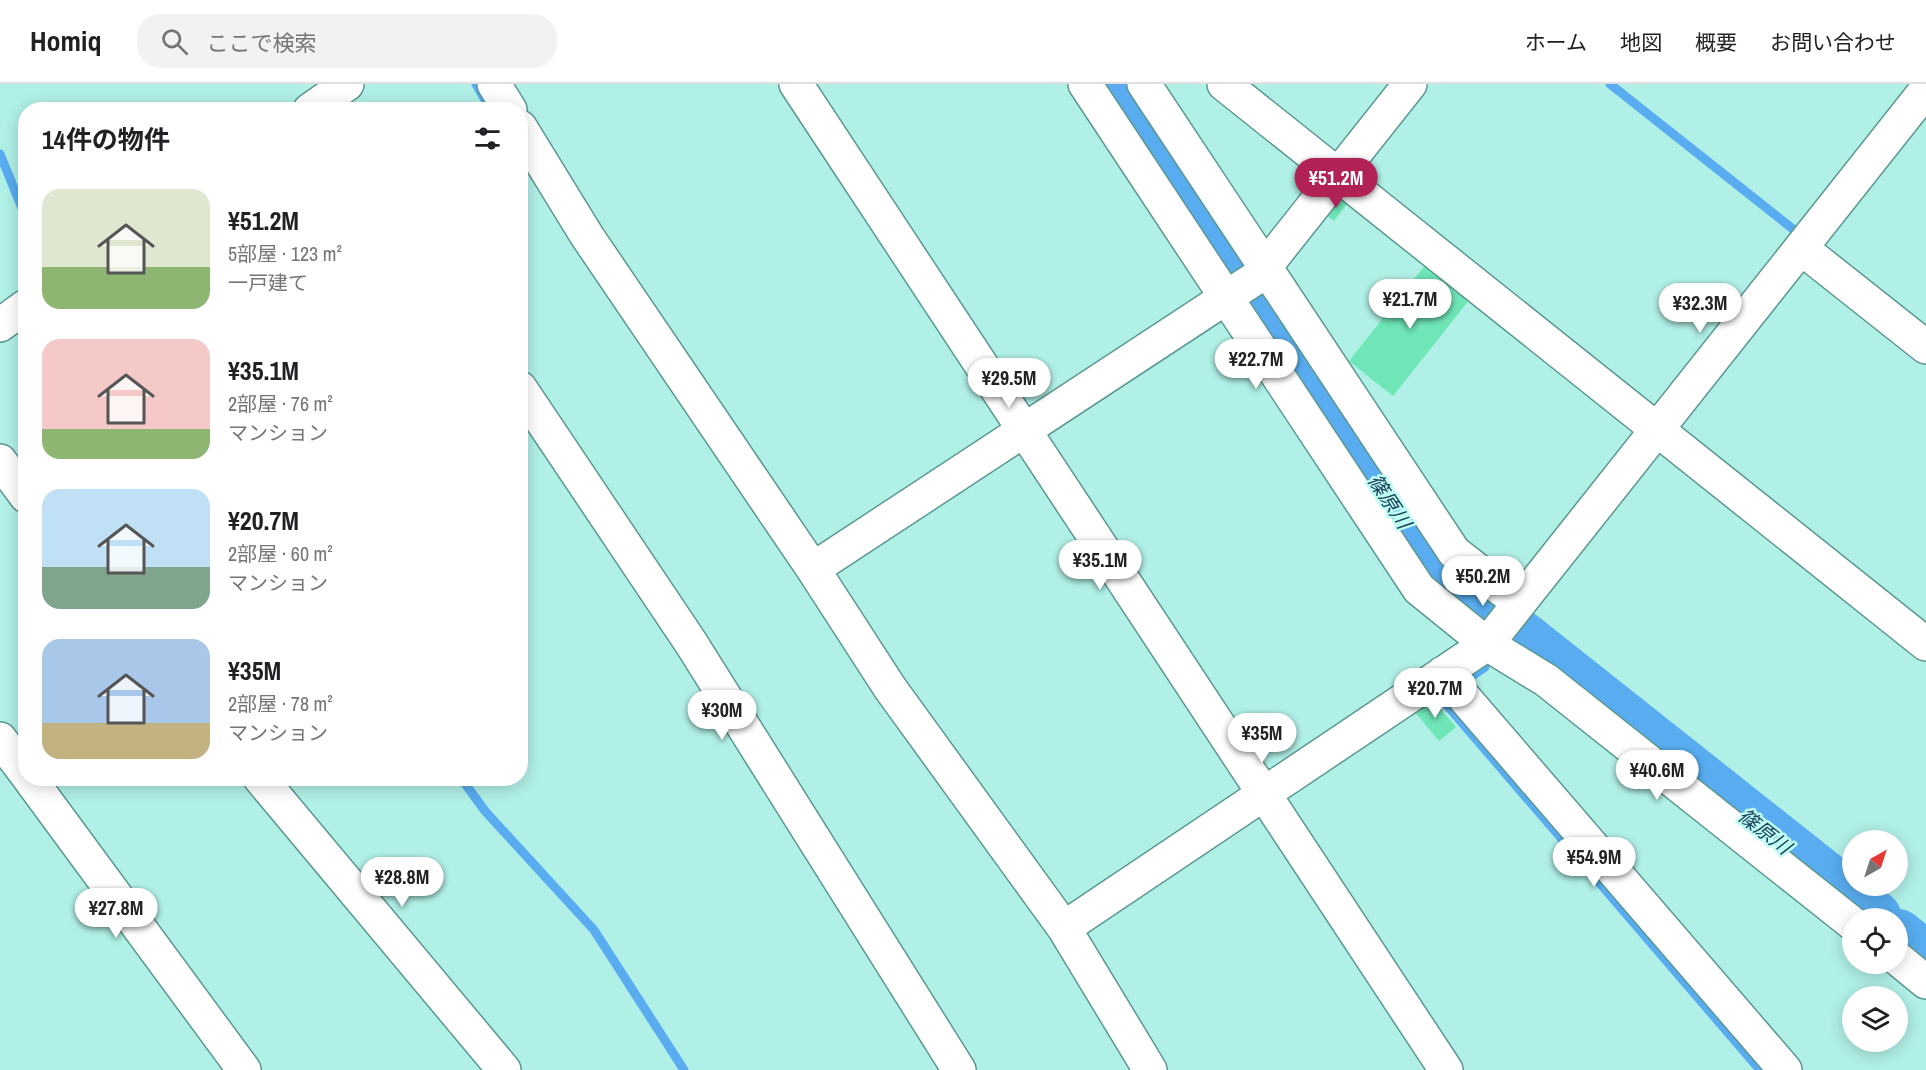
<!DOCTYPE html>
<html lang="ja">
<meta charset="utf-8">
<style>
:root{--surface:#fff;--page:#f2f2f2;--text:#202124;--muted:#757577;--line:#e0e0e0;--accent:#b02156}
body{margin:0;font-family:"Archivo Narrow","Noto Sans JP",sans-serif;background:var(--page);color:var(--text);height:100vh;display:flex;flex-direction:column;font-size:22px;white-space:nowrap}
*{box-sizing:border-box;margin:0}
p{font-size:20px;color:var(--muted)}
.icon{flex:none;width:33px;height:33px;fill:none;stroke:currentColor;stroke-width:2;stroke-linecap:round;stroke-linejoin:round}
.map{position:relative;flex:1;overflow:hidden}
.panel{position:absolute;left:18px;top:18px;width:510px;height:684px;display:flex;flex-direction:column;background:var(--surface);border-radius:24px;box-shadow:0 3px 15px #0003}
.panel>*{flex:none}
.needle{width:39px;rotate:39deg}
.fabs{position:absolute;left:1842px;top:746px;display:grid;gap:12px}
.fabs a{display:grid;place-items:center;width:66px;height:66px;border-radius:50%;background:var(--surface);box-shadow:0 3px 15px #0003;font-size:30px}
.price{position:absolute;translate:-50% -51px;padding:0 14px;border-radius:21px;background:#fff;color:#222;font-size:20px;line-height:39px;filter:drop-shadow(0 2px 3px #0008)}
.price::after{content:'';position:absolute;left:50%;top:36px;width:18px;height:14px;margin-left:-9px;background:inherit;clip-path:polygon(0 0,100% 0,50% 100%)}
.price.active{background:var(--accent);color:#fff}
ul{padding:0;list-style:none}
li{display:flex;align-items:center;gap:18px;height:150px;padding:0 24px}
li span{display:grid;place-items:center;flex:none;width:168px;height:120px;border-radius:18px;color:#555}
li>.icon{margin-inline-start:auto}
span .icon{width:72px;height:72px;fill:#fffc;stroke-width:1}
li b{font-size:26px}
h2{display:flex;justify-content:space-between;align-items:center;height:72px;padding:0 24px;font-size:26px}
header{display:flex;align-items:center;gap:36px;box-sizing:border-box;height:84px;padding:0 30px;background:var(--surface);border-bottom:2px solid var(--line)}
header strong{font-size:28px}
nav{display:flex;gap:33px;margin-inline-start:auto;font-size:21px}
.search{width:420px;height:54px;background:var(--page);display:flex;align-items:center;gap:15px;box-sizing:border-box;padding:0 21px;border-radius:24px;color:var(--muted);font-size:22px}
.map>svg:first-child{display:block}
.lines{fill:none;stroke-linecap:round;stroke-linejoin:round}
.stream{stroke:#58acef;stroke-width:9}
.river{stroke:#58acef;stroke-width:54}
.building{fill:#6fe6b7}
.street-casing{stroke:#5b9890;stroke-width:36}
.secondary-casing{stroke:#5b9890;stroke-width:36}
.street{stroke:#fff;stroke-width:33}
.secondary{stroke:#fff;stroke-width:33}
.labels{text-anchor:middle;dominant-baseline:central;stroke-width:5;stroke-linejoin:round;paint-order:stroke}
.water-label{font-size:20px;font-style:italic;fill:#1e415c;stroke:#befdf4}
</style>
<header>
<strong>Homiq</strong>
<div class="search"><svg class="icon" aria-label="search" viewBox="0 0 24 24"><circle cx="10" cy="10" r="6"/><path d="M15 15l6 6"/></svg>ここで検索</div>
<nav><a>ホーム</a><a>地図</a><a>概要</a><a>お問い合わせ</a></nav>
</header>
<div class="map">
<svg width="1926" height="986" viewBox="0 0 1926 986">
<rect width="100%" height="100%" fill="#b1f0e7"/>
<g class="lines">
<!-- stream -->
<path class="stream" d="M 476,0 L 485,16
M 1610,0 L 1798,149
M 0,70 L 26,134
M 1466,596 L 1485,583
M 1443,611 L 1440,613 L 1760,986
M 461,694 L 485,727 L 594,846 L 684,986"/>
<!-- river -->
<path class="river" d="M 1114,0 L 1435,485 L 1875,834
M 1898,852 L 1926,875"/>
</g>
<!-- building -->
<path class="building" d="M 1339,113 L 1347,120 L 1334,137 L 1325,130 Z
M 1426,180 L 1470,215 L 1393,312 L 1349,277 Z
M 1430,613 L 1456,643 L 1439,657 L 1414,627 Z"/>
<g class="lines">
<defs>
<path id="street" d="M 494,0 L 510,26
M 796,0 L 1446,986
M 1085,0 L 1419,505 L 1487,560 L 1546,596 L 1852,839
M 1144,0 L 1454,468 L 1519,519
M 1224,0 L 1926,560
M 310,26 L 347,0
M 520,43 L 587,152 L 813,485 L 890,604 L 1064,844 L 1150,986
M 1801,164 L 1926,263
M 1265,183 L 1410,0
M 0,241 L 26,222
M 520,304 L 691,559 L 959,986
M 0,377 L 26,412
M 813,485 L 1268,186
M 1443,589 L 1785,986
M 260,694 L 504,986
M 1064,844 L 1487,560 L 1926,6
M 1898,875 L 1926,898"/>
<path id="secondary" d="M 0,655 L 26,690
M 29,694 L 244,986"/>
</defs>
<!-- street casing -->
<use href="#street" class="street-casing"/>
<!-- secondary casing -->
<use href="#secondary" class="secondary-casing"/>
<!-- street -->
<use href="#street" class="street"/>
<!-- secondary -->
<use href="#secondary" class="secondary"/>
</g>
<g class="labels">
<!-- water labels -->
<g class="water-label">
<text transform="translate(1390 417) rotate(57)">篠原川</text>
<text transform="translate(1765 747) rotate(38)">篠原川</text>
</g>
</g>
</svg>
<div class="fabs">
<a><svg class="needle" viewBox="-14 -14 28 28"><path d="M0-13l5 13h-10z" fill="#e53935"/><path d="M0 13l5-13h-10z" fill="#757577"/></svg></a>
<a><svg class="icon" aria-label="locate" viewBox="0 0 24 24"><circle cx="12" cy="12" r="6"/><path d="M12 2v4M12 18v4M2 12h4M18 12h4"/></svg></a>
<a><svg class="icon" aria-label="layers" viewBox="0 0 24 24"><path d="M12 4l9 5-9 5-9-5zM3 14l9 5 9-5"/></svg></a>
</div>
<b class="price active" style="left:1336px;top:125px">¥51.2M</b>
<b class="price" style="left:1410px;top:246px">¥21.7M</b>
<b class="price" style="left:1700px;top:250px">¥32.3M</b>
<b class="price" style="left:1256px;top:306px">¥22.7M</b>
<b class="price" style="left:1009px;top:325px">¥29.5M</b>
<b class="price" style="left:1100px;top:507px">¥35.1M</b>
<b class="price" style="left:1483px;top:523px">¥50.2M</b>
<b class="price" style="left:1435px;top:635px">¥20.7M</b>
<b class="price" style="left:722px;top:657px">¥30M</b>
<b class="price" style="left:1262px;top:680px">¥35M</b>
<b class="price" style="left:1657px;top:717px">¥40.6M</b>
<b class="price" style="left:1594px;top:804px">¥54.9M</b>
<b class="price" style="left:402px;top:824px">¥28.8M</b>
<b class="price" style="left:116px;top:855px">¥27.8M</b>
<section class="panel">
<h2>14件の物件<svg class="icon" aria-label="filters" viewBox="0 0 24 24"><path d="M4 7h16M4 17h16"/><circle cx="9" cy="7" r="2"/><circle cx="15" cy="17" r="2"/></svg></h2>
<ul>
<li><span style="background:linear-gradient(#dfe7d0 65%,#8fb573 0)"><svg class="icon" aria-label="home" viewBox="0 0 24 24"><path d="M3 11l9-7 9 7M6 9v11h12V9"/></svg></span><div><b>¥51.2M</b><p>5部屋 · 123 m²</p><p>一戸建て</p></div></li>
<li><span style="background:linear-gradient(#f6c9c9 75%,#8fb573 0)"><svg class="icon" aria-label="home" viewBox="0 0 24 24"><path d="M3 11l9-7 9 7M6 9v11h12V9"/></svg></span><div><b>¥35.1M</b><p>2部屋 · 76 m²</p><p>マンション</p></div></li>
<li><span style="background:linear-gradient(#bfe0f5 65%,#7fa58c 0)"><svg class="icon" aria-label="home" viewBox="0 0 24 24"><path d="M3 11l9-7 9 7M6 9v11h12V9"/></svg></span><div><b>¥20.7M</b><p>2部屋 · 60 m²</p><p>マンション</p></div></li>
<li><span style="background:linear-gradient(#a9c7e8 70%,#c2b280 0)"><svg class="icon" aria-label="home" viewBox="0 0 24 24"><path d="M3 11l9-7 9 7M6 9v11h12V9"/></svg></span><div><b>¥35M</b><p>2部屋 · 78 m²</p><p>マンション</p></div></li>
</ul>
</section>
</div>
